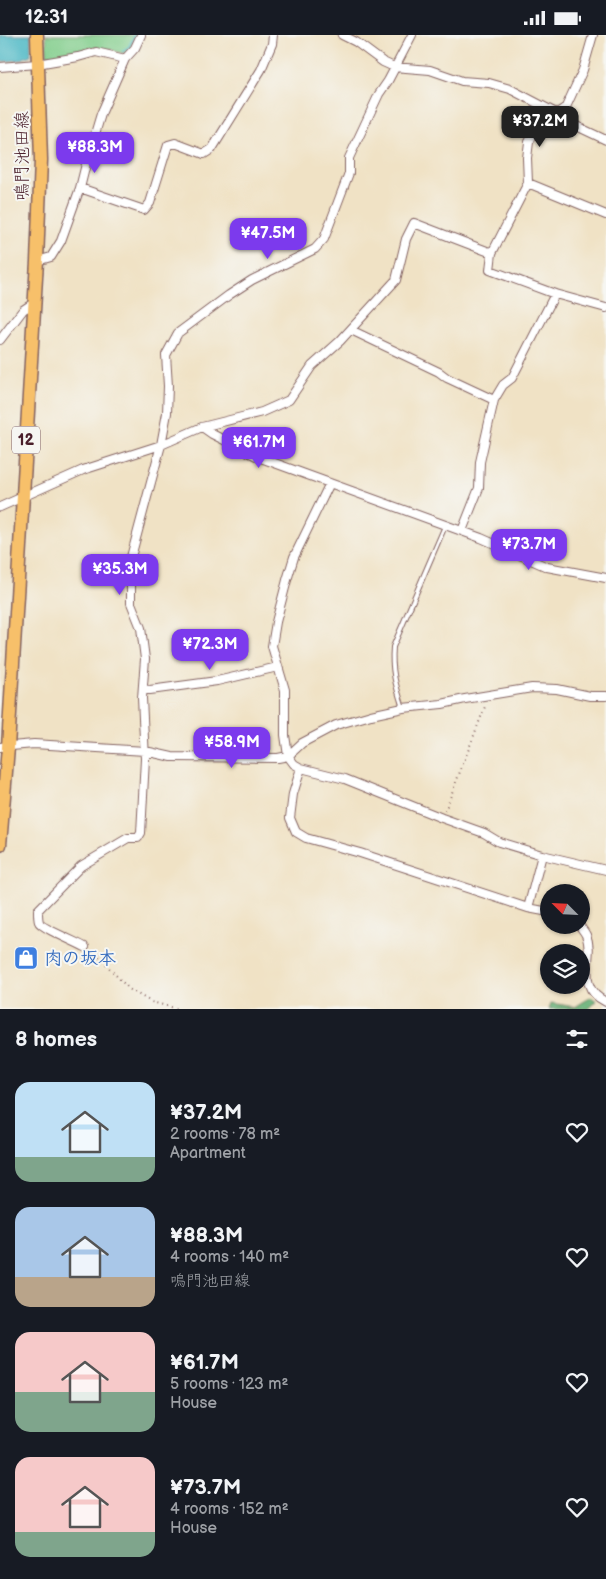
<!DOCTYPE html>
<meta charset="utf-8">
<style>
:root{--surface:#171b24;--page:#242831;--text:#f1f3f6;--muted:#9ea1a6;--accent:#7c3aed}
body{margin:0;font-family:"Balsamiq Sans","Klee One",sans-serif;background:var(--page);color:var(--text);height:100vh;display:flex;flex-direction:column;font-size:19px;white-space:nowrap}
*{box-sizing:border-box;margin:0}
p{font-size:16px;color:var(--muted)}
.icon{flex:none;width:28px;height:28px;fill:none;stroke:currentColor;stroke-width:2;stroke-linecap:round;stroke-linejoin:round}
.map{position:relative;height:974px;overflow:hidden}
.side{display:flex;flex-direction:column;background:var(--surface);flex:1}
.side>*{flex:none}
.needle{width:32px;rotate:294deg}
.buttons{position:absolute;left:540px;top:849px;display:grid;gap:10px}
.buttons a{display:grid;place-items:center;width:50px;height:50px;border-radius:50%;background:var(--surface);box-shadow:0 1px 4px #0004;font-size:25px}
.price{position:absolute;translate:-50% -42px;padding:0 11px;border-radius:10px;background:var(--accent);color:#fff;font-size:16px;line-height:32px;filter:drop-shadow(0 1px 2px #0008)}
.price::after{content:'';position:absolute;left:50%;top:30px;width:15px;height:11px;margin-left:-8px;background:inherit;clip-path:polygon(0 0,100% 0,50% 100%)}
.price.active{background:#222;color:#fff}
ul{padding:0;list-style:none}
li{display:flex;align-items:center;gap:15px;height:125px;padding:0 15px}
li span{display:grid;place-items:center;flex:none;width:140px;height:100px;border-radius:15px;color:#555}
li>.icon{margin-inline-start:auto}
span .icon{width:60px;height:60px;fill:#fffc;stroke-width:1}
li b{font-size:21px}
h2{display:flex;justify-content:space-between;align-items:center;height:60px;padding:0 15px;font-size:21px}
.status{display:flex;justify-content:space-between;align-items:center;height:35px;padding:0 25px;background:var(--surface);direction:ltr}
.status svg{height:14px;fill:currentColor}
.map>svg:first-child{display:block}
.green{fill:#81cd8b;stroke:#66765b}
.forest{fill:#68b077;stroke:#596851}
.water{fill:#4ab7c5;stroke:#4a6b78}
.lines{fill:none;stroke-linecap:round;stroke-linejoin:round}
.stream{stroke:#4ab7c5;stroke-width:2.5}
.lane-casing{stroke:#846361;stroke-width:6}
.street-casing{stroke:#846361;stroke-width:10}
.primary-casing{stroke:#846361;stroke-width:15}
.path{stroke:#846361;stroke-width:2;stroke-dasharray:1 4;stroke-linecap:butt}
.lane{stroke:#fff;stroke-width:4}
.street{stroke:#fff;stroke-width:8}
.primary{stroke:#f7c06b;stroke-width:12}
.labels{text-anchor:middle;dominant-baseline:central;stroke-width:4;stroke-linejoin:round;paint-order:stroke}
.shield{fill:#f6f6f2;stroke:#7e6067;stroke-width:1}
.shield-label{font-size:16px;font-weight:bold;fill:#4a1f2b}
.street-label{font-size:18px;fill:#4a1f2b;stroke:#f6f6f2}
.shop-label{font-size:18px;font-weight:bold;fill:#366cbe;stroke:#f6f6f2;text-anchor:start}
</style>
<div class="status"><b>12:31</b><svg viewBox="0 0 49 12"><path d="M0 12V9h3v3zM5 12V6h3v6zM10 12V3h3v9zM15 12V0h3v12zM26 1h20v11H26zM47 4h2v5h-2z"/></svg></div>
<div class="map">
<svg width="606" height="974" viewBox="0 0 606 974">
<rect width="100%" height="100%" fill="#f6f6f2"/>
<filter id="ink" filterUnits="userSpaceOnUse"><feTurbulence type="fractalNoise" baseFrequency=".02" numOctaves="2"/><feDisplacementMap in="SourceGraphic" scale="10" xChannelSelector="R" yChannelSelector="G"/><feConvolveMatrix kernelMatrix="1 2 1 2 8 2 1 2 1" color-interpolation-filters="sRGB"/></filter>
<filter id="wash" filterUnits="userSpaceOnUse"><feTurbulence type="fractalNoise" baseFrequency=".0096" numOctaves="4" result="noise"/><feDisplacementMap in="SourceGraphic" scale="20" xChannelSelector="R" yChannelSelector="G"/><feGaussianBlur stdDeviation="1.12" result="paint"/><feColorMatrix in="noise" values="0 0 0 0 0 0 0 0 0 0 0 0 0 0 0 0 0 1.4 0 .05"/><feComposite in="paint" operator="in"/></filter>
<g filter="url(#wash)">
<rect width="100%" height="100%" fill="#f0e2c5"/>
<!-- green -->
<path class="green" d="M 46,0 L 136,0 L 131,13 L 126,18 L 121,18 L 109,14 L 94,13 L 77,19 L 47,21 Z"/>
<!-- forest -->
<path class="forest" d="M 591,962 L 597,966 L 589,974 L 549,974 L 551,968 L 575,972 Z"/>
<!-- water -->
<path class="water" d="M 0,0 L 31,0 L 31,20 L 20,25 L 0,27 Z"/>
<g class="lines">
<!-- stream -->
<path class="stream" d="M 123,16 L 129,12 L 135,0"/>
</g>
</g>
<g filter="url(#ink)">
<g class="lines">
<defs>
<path id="lane" d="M 403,673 C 396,651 391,636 393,612 L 445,491"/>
<path id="street" d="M 342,0 L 356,7 L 383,27 L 394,32 L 430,35 L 462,46 L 489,48 L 510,54 L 556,78 L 570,88 L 606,105
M 0,32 L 37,29 L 78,22 L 96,17 L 125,24
M 528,148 L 606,180
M 80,153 L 144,175 L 150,168 L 168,110 L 175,108 L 204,119 L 212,114 L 261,35 L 272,9 L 273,0
M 492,218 L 528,148 L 527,123 L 529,107 L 534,98 L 543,88 L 566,72 L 583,35 L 593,0
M 37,226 L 51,222 L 61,206 L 80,153 L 86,129 L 101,79 L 125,24 L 135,13 L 141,0
M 351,295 L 439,337 L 447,343 L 494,365
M 0,305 L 23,275 L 35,267
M 202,392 L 212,399 L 258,422 L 481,503 L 547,532 L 606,543
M 330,448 L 294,522 L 287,545 L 276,587 L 272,611 L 285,655 L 285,700 L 288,721 L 294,729 L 301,733 L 345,744 L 442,783 L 484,798 L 499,807 L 542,820 L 606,835
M 0,472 L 83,435 L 161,410 L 202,392 L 262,377 L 289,365 L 312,331 L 340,306 L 396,245 L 406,204 L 414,188 L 492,218 L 490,235 L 555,259
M 462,496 L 479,453 L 480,427 L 494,365 L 503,350 L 512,343 L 555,259 L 606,273
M 143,654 L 150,655 L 217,646 L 278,632
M 0,712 L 34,709 L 145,716 L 172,722 L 278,723 L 288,721 L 302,708 L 336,690 L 371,680 L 403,673 L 442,669 L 465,664 L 532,653 L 557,654 L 590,661 L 606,661
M 301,733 L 293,759 L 290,783 L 296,797 L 306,803 L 360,818 L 528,873 L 549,877
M 528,873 L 542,820
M 579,890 C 581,893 584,896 586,900 C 596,923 573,951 606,967
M 85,912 C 78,908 40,892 39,887 C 38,884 38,879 38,875 L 81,831 L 128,803 L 138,803 L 141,798 L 145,724 L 142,663 L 145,624 L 141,593 L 131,568 L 131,522 L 161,410 L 167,378 L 168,351 L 166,320 L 178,298 L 229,260 L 252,245 L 315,214 L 324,204 L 349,138 L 349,123 L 379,59 L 388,46 L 412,0"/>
<path id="primary" d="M 0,810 L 8,712 L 37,226 L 41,125 L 37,0"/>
</defs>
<!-- lane casing -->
<use href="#lane" class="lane-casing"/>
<!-- street casing -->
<use href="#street" class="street-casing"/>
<!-- primary casing -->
<use href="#primary" class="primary-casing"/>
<!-- path -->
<path class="path" d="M 445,776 L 486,669
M 91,916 L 96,919 L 129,954 L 151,967 L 179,974"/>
<!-- lane -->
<use href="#lane" class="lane"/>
<!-- street -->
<use href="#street" class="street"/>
<!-- primary -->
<use href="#primary" class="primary"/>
</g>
</g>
<!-- icons -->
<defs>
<symbol id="shop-square" viewBox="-11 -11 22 22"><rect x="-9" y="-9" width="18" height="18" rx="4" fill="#3f7fe0" stroke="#f6f6f2"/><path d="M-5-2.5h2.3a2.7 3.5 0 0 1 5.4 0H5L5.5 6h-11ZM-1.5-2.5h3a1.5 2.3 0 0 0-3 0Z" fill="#fff"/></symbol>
</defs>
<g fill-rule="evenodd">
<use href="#shop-square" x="12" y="909" width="28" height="28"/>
</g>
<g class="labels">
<!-- shield labels -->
<rect class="shield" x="12" y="391.5" width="28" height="27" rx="4"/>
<g class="shield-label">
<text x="26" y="405">12</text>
</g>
<!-- street labels -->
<g class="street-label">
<text transform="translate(22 121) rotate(-90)">鳴門池田線</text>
</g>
<!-- shop labels -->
<g class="shop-label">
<text x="44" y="923">肉の坂本</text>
</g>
</g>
</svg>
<div class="buttons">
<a><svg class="needle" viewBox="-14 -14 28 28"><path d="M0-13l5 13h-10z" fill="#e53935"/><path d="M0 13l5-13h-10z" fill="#9ea1a6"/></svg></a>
<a><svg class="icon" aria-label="layers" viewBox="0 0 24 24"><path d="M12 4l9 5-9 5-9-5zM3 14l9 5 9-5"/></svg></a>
</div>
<b class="price active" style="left:540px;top:113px">¥37.2M</b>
<b class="price" style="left:95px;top:139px">¥88.3M</b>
<b class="price" style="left:268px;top:225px">¥47.5M</b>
<b class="price" style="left:259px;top:434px">¥61.7M</b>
<b class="price" style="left:529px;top:536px">¥73.7M</b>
<b class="price" style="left:120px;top:561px">¥35.3M</b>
<b class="price" style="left:210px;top:636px">¥72.3M</b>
<b class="price" style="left:232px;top:734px">¥58.9M</b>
</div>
<section class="side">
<h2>8 homes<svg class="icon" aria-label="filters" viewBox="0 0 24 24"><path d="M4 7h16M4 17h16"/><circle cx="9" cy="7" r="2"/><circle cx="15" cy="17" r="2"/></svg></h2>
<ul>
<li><span style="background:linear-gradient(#bfe0f5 75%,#7fa58c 0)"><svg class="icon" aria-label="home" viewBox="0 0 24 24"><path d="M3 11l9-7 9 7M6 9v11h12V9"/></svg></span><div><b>¥37.2M</b><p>2 rooms · 78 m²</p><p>Apartment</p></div><svg class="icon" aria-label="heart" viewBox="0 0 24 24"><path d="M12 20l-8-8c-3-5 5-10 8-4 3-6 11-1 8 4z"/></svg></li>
<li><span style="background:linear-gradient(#a9c7e8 70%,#b9a48a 0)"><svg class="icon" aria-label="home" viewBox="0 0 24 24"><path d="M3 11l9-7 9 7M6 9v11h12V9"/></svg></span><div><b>¥88.3M</b><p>4 rooms · 140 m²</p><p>鳴門池田線</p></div><svg class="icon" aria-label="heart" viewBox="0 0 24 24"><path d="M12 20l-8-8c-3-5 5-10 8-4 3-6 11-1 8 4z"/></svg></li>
<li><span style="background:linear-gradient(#f6c9c9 60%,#7fa58c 0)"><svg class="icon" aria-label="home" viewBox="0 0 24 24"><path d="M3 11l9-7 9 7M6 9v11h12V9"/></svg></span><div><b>¥61.7M</b><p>5 rooms · 123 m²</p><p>House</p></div><svg class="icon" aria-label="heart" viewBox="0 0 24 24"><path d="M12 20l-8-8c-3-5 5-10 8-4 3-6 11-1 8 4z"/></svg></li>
<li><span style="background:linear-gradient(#f6c9c9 75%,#7fa58c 0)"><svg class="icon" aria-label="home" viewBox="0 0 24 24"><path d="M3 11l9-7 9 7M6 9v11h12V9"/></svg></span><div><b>¥73.7M</b><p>4 rooms · 152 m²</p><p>House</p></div><svg class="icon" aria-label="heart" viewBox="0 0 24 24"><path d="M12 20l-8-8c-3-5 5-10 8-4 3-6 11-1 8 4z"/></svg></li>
</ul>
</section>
